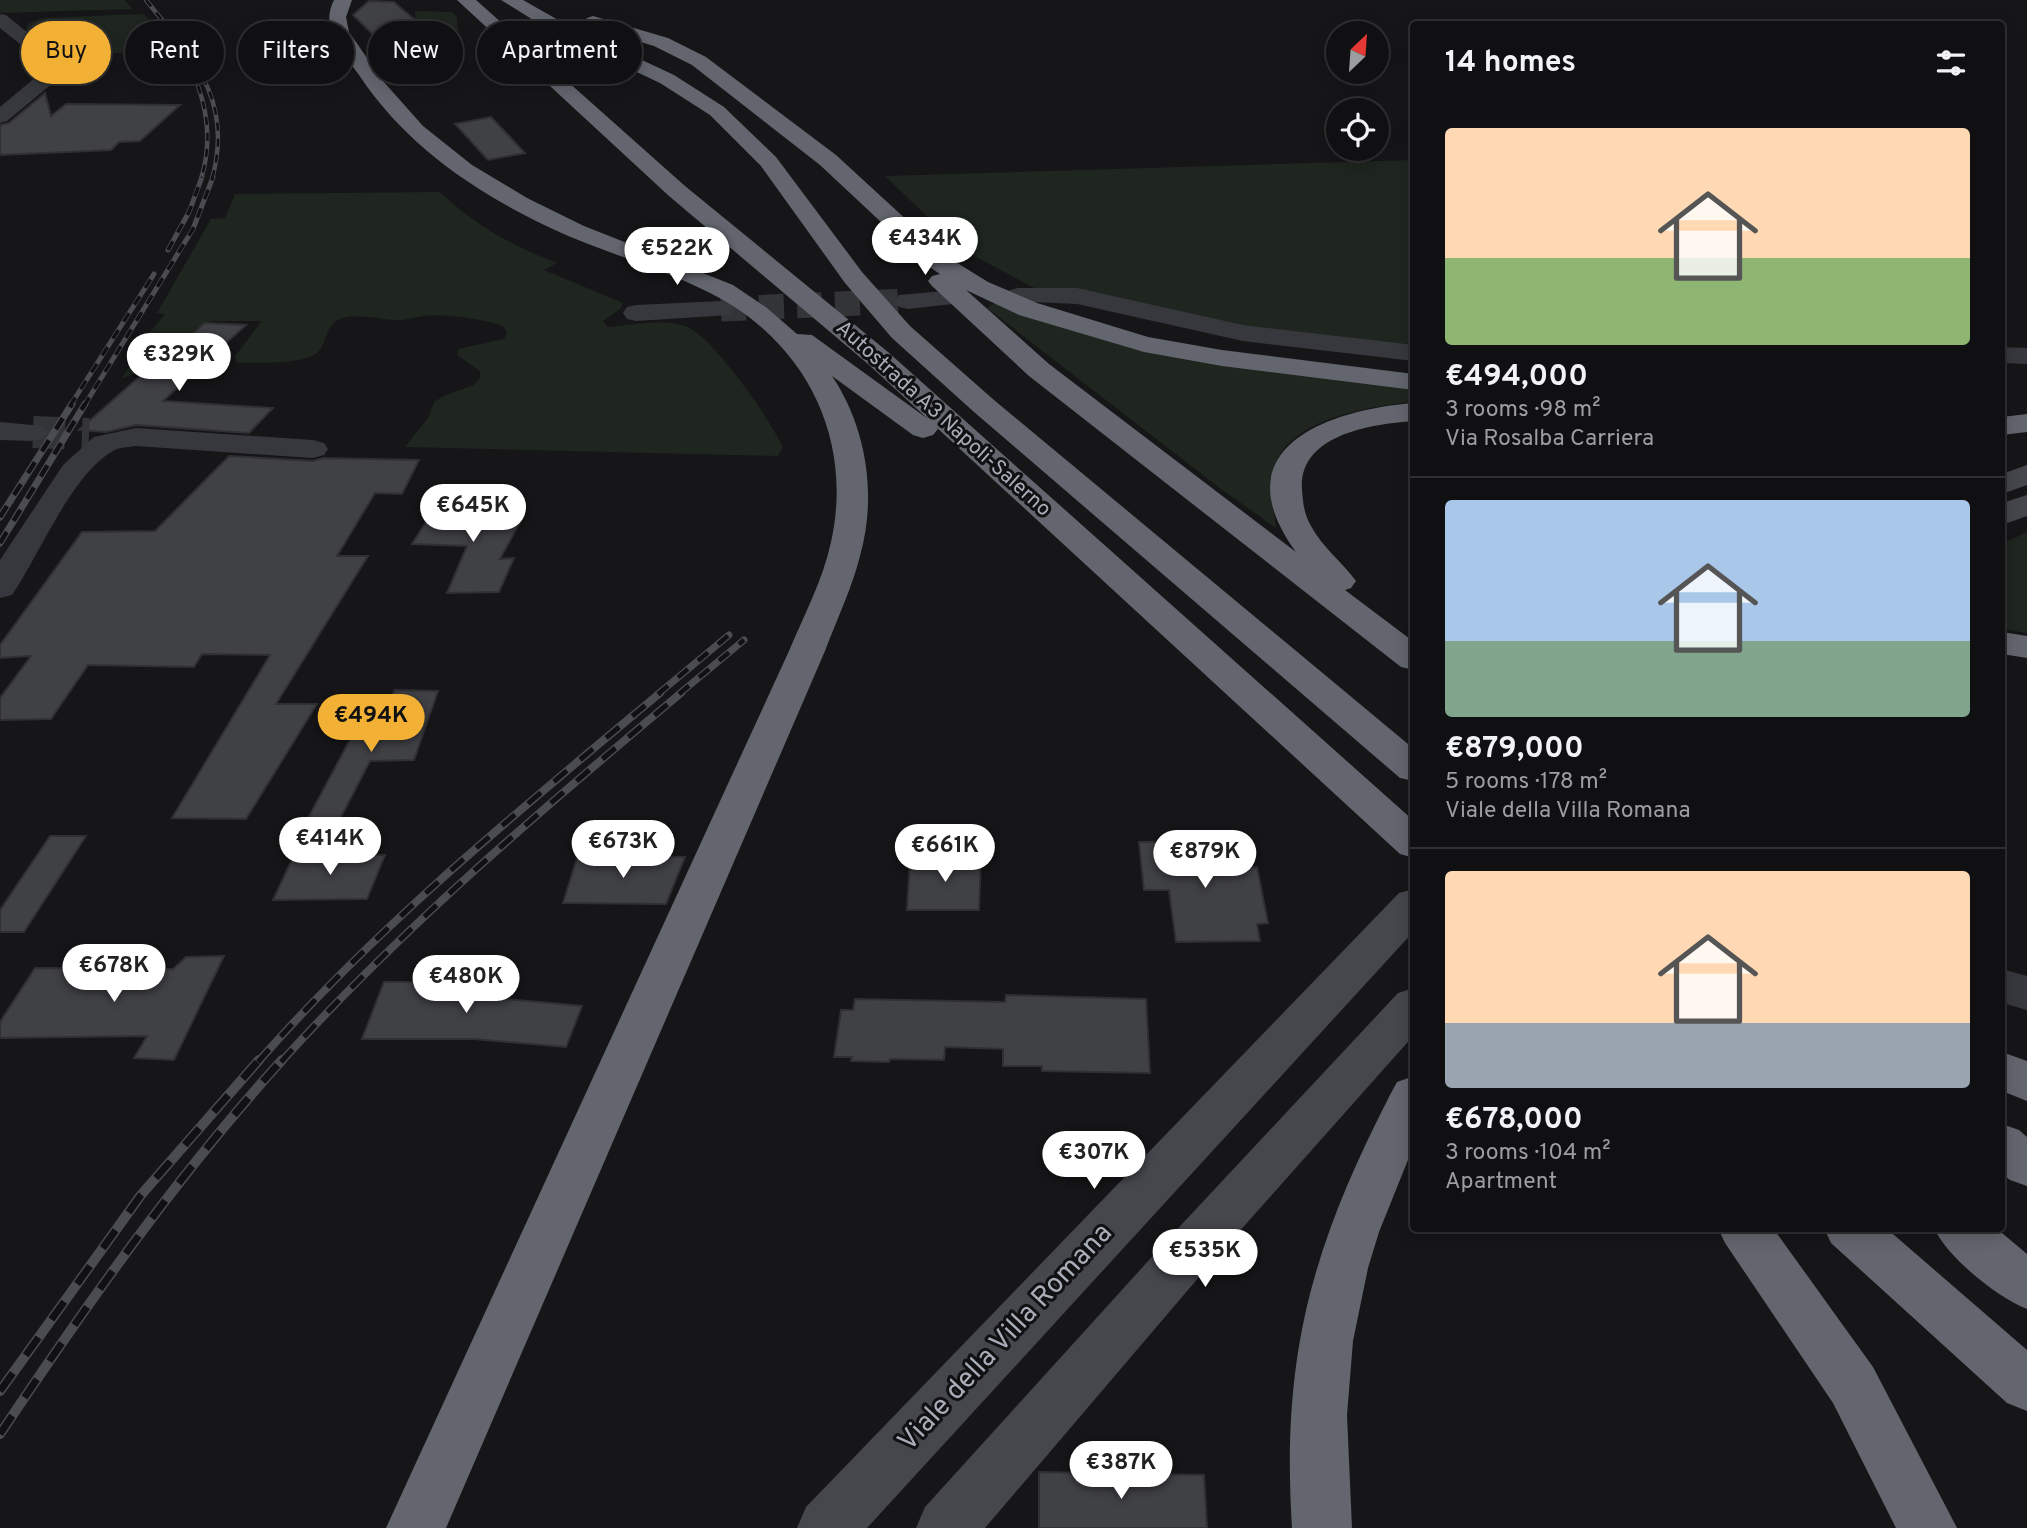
<!DOCTYPE html>
<meta charset="utf-8">
<style>
:root{--surface:#101012;--page:#19191b;--text:#f1f3f6;--muted:#9c9d9f;--line:#303032;--accent:#f2b134}
body{margin:0;font-family:Overpass,sans-serif;background:var(--page);color:var(--text);height:100vh;display:flex;flex-direction:column;font-size:26px;white-space:nowrap}
*{box-sizing:border-box;margin:0}
p{font-size:23px;color:var(--muted)}
.icon{flex:none;width:38px;height:38px;fill:none;stroke:currentColor;stroke-width:2;stroke-linecap:round;stroke-linejoin:round}
.map{position:relative;flex:1;overflow:hidden}
.side{position:absolute;left:1410px;top:21px;width:595px;height:1211px;display:flex;flex-direction:column;background:var(--surface);border-radius:7px;box-shadow:0 4px 18px #0003,0 0 0 2px var(--line)}
.side>*{flex:none}
.hud{position:absolute;left:21px;top:21px;width:665px;height:63px;display:flex;gap:14px}
.needle{width:46px;rotate:25deg}
.controls{position:absolute;left:1326px;top:21px;display:grid;gap:14px}
.controls a{display:grid;place-items:center;width:63px;height:63px;border-radius:50%;background:var(--surface);box-shadow:0 4px 18px #0003,0 0 0 2px var(--line);font-size:35px}
.price{position:absolute;translate:-50% -60px;padding:0 16px;border-radius:24px;background:#fff;color:#222;font-size:23px;line-height:46px;filter:drop-shadow(0 2px 4px #0008)}
.price::after{content:'';position:absolute;left:50%;top:42px;width:21px;height:16px;margin-left:-10px;background:inherit;clip-path:polygon(0 0,100% 0,50% 100%)}
.price.current{background:var(--accent);color:#111}
ul{padding:0;list-style:none}
li{display:grid;align-content:center;gap:14px;height:371px;padding:0 35px}
li+li{border-top:2px solid var(--line)}
li span{display:grid;place-items:center;height:217px;border-radius:7px;color:#555}
li>.icon{margin-inline-start:auto}
span .icon{width:126px;height:126px;fill:#fffc;stroke-width:1}
li b{font-size:30px}
h2{display:flex;justify-content:space-between;align-items:center;height:84px;padding:0 35px;font-size:30px}
.chip{padding:0 24px;border-radius:32px;background:var(--surface);box-shadow:0 4px 18px #0003,0 0 0 2px var(--line);font-size:24px;line-height:63px}
.chip.current{background:var(--accent);color:#111}
.map>svg:first-child{display:block}
.green{fill:#1e261f}
.building{fill:#404145;stroke:#303034;stroke-width:2}
.lines{fill:none;stroke-linecap:round;stroke-linejoin:round}
.minor-tunnel-far1{stroke:#333438;stroke-width:25;stroke-dasharray:25 13;stroke-linecap:butt}
.minor-tunnel{stroke:#333438;stroke-width:32;stroke-dasharray:32 17;stroke-linecap:butt}
.minor{fill:#37383d;fill-rule:evenodd}
.secondary{fill:#45474d;fill-rule:evenodd}
.motorway{fill:#63666e;fill-rule:evenodd}
.rail-far4-casing{stroke:#4a4c52;stroke-width:4.5}
.rail-far3-casing{stroke:#4a4c52;stroke-width:5}
.rail-far2-casing{stroke:#4a4c52;stroke-width:7}
.rail-far1-casing{stroke:#4a4c52;stroke-width:8}
.rail-casing{stroke:#4a4c52;stroke-width:10}
.rail-far4{stroke:#111113;stroke-width:2.5;stroke-dasharray:8;stroke-linecap:butt}
.rail-far3{stroke:#111113;stroke-width:3.5;stroke-dasharray:10;stroke-linecap:butt}
.rail-far2{stroke:#111113;stroke-width:4.5;stroke-dasharray:13;stroke-linecap:butt}
.rail-far1{stroke:#111113;stroke-width:5;stroke-dasharray:17;stroke-linecap:butt}
.rail{stroke:#111113;stroke-width:7;stroke-dasharray:22;stroke-linecap:butt}
.labels{text-anchor:middle;dominant-baseline:central;stroke-width:6;stroke-linejoin:round;paint-order:stroke}
.far-street-label{font-size:21px;fill:#a8adb8;stroke:#111113}
.near-street-label{font-size:28px;fill:#a8adb8;stroke:#111113}
</style>
<div class="map">
<svg width="2027" height="1528" viewBox="0 0 2027 1528">
<rect width="100%" height="100%" fill="#161618"/>
<!-- green -->
<path class="green" d="M 0,0 L 125,0 L 132,9 L 0,13 Z
M 415,11 L 452,12 L 457,17 L 458,31 L 443,32 L 444,25 L 415,27 Z
M 140,14 L 145,15 L 171,48 L 62,58 L 25,33 L 28,24 L 43,18 Z
M 1414,160 L 1414,348 L 1262,333 L 1040,291 L 961,249 L 885,176 Z
M 440,192 C 477,227 511,245 557,263 L 544,270 L 623,303 L 620,309 L 603,321 L 608,327 C 632,325 662,318 685,326 C 711,334 772,421 783,448 L 778,456 L 405,447 L 428,418 L 434,402 L 444,396 L 474,385 L 480,378 L 480,371 L 457,355 L 458,349 L 504,339 L 507,333 L 504,327 C 488,319 444,314 425,316 C 414,317 405,321 393,320 C 376,319 357,313 340,319 C 327,324 327,339 320,350 C 308,366 256,362 237,363 L 235,356 L 262,321 L 210,321 C 178,353 168,366 122,378 L 147,336 L 165,314 L 157,313 L 211,219 L 225,218 L 235,194 Z
M 994,303 L 1070,330 L 1414,386 L 1414,402 C 1373,406 1299,417 1278,458 C 1267,480 1273,505 1276,528 L 1221,489 L 987,308 Z
M 2027,532 L 2027,633 L 2002,629 L 2002,544 Z"/>
<!-- building -->
<path class="building" d="M 369,1 L 394,2 L 438,40 L 388,49 L 353,15 Z
M 45,93 L 51,116 L 66,104 L 180,105 L 140,141 L 119,142 L 111,150 L 0,155 L 0,125 L 9,123 Z
M 491,117 L 525,153 L 488,160 L 455,124 Z
M 204,323 L 246,325 L 163,401 L 273,408 L 249,433 L 136,425 L 106,432 L 79,430 L 139,377 L 148,378 Z
M 229,456 L 313,461 L 323,458 L 419,460 L 402,494 L 375,493 L 337,556 L 368,556 L 276,704 L 317,704 L 246,819 L 172,818 L 270,655 L 202,654 L 194,667 L 88,665 L 51,719 L 0,720 L 0,698 L 31,656 L 0,658 L 0,645 L 82,532 L 155,531 Z
M 438,503 L 483,504 L 477,513 L 524,515 L 500,559 L 514,558 L 499,592 L 447,593 L 467,546 L 412,544 Z
M 395,690 L 438,691 L 414,760 L 370,761 L 329,840 L 297,839 L 369,704 L 387,704 Z
M 50,836 L 86,836 L 24,932 L 0,932 L 0,910 Z
M 1228,841 L 1232,868 L 1257,867 L 1268,923 L 1257,924 L 1260,941 L 1176,942 L 1169,890 L 1144,890 L 1139,842 Z
M 951,854 L 981,854 L 979,910 L 907,910 L 910,860 L 950,861 Z
M 294,855 L 385,855 L 367,899 L 273,900 Z
M 578,855 L 685,857 L 666,904 L 563,903 Z
M 224,956 L 174,1060 L 134,1058 L 147,1036 L 0,1038 L 0,1022 L 35,968 L 173,969 L 186,957 Z
M 384,982 L 488,982 L 483,997 L 582,1006 L 566,1047 L 474,1039 L 362,1039 Z
M 1006,995 L 1146,999 L 1150,1073 L 1042,1071 L 1042,1066 L 1003,1066 L 1003,1049 L 945,1047 L 944,1060 L 890,1059 L 889,1062 L 851,1061 L 852,1057 L 834,1057 L 841,1010 L 853,1010 L 855,999 L 1005,1002 Z
M 1039,1472 L 1204,1475 L 1207,1528 L 1039,1528 Z"/>
<g class="lines">
<!-- minor-tunnel-far1 -->
<path class="minor-tunnel-far1" d="M 721,309 L 908,301"/>
<!-- minor-tunnel -->
<path class="minor-tunnel" d="M 33,432 L 89,434"/>
<!-- minor -->
<path class="minor" d="M 0,14 L 6,15 L 66,64 L 59,78 L 7,121 L 0,123 L 0,107 L 43,71 L 46,65 L 0,28 Z
M 1017,288 L 1077,288 L 1243,325 L 1414,345 L 1414,361 L 1243,341 L 1077,304 L 1008,301 L 1004,296 L 1008,291 Z
M 944,291 L 953,294 L 957,299 L 953,304 L 908,309 L 899,307 L 895,301 L 899,295 Z
M 721,301 L 730,303 L 734,309 L 730,315 L 636,321 L 627,319 L 623,313 L 627,307 L 636,305 Z
M 2002,347 L 2027,348 L 2027,364 L 2002,363 Z
M 0,422 L 43,426 L 48,432 L 43,438 L 33,441 L 0,440 Z
M 136,428 L 313,440 L 324,443 L 328,449 L 324,455 L 313,458 L 136,446 C 129,447 121,447 115,450 C 73,471 39,556 12,595 L 0,598 L 0,560 L 63,465 L 94,437 Z
M 2002,969 L 2027,976 L 2027,1010 L 2002,1003 Z"/>
<!-- secondary -->
<path class="secondary" d="M 2027,465 L 2027,485 L 2002,494 L 2002,474 Z
M 2027,495 L 2027,516 L 2002,525 L 2002,503 Z
M 1414,889 L 1414,931 L 867,1528 L 797,1528 L 806,1507 L 1399,893 Z
M 1414,988 L 1414,1035 L 1205,1270 L 985,1528 L 916,1528 L 925,1507 L 1169,1238 L 1398,993 Z"/>
<!-- motorway -->
<path class="motorway" d="M 334,0 L 352,0 L 346,17 L 349,32 L 383,81 L 423,126 L 472,165 L 527,198 L 584,226 L 733,285 L 767,308 L 797,334 L 812,335 L 928,419 L 868,364 L 669,196 L 457,0 L 476,0 L 685,186 L 888,352 L 1414,821 L 1414,858 L 1400,854 L 935,426 L 938,429 L 933,435 L 923,438 L 913,435 L 832,376 C 867,428 877,496 860,556 C 852,588 837,619 825,651 L 446,1528 L 386,1528 L 789,651 C 804,615 823,580 831,542 C 854,439 806,342 712,294 C 656,265 593,250 536,221 C 466,186 403,141 359,75 C 343,51 319,29 334,0 Z
M 501,0 L 523,0 L 567,25 L 674,75 L 724,107 L 776,157 L 862,272 L 910,326 L 994,400 L 1414,749 L 1414,781 L 1400,778 L 974,412 L 892,338 L 845,283 L 761,166 L 710,115 L 660,83 L 554,33 Z
M 593,16 L 668,38 L 706,57 L 836,155 L 946,256 L 988,282 L 1037,303 L 1148,337 L 1222,350 L 1414,374 L 1414,390 L 1222,366 L 1144,352 L 1019,315 L 966,290 L 1049,364 L 1296,552 C 1220,448 1327,410 1414,403 L 1414,421 C 1373,424 1298,434 1302,490 C 1303,503 1304,514 1311,526 C 1322,547 1342,562 1356,581 L 1351,588 L 1345,590 L 1414,642 L 1414,670 L 1401,667 L 1029,376 L 932,286 L 928,281 L 932,276 L 940,274 L 928,266 L 820,165 L 692,65 L 654,46 L 587,26 L 584,22 L 587,18 Z
M 2027,414 L 2027,432 L 2002,435 L 2002,417 Z
M 2002,632 L 2027,636 L 2027,658 L 2002,654 Z
M 2002,1052 L 2027,1061 L 2027,1101 L 2002,1091 Z
M 1414,1076 L 1414,1145 L 1379,1232 L 1368,1268 L 1353,1341 L 1347,1415 L 1352,1528 L 1292,1528 C 1281,1355 1312,1247 1390,1095 L 1397,1082 Z
M 2002,1124 L 2019,1130 L 2027,1137 L 2027,1186 L 2010,1180 L 2002,1174 Z
M 1718,1228 L 1773,1228 L 1873,1367 L 1957,1528 L 1896,1528 L 1833,1403 L 1725,1243 Z
M 1824,1228 L 1886,1228 L 2027,1350 L 2027,1411 L 2007,1403 L 1831,1243 Z
M 1934,1228 L 1996,1228 L 2027,1254 L 2027,1309 C 1998,1298 1947,1257 1934,1228 Z"/>
<defs>
<path id="rail-far4" d="M 146,0 C 193,59 234,99 212,179
M 198,86 C 209,117 211,147 201,179"/>
<path id="rail-far3" d="M 168,250 L 189,212 L 202,177
M 70,406 L 154,274
M 84,406 L 193,229 L 213,177"/>
<path id="rail-far2" d="M 0,517 L 72,404
M 0,543 L 85,404
M 658,694 L 729,635
M 679,694 L 744,640"/>
<path id="rail-far1" d="M 258,1062 C 378,925 521,809 660,693
M 281,1062 C 403,927 542,809 681,693"/>
<path id="rail" d="M 0,1391 L 141,1195 L 259,1060
M 0,1434 C 87,1304 177,1176 282,1060"/>
</defs>
<!-- rail-far4 casing -->
<use href="#rail-far4" class="rail-far4-casing"/>
<!-- rail-far3 casing -->
<use href="#rail-far3" class="rail-far3-casing"/>
<!-- rail-far2 casing -->
<use href="#rail-far2" class="rail-far2-casing"/>
<!-- rail-far1 casing -->
<use href="#rail-far1" class="rail-far1-casing"/>
<!-- rail casing -->
<use href="#rail" class="rail-casing"/>
<!-- rail-far4 -->
<use href="#rail-far4" class="rail-far4"/>
<!-- rail-far3 -->
<use href="#rail-far3" class="rail-far3"/>
<!-- rail-far2 -->
<use href="#rail-far2" class="rail-far2"/>
<!-- rail-far1 -->
<use href="#rail-far1" class="rail-far1"/>
<!-- rail -->
<use href="#rail" class="rail"/>
</g>
<g class="labels">
<!-- far-street labels -->
<g class="far-street-label">
<text transform="translate(943 419) rotate(42)">Autostrada A3 Napoli-Salerno</text>
</g>
<!-- near-street labels -->
<g class="near-street-label">
<text transform="translate(1006 1338) rotate(-47)">Viale della Villa Romana</text>
</g>
</g>
</svg>
<div class="controls">
<a><svg class="needle" viewBox="-14 -14 28 28"><path d="M0-13l5 13h-10z" fill="#e53935"/><path d="M0 13l5-13h-10z" fill="#9c9d9f"/></svg></a>
<a><svg class="icon" aria-label="locate" viewBox="0 0 24 24"><circle cx="12" cy="12" r="6"/><path d="M12 2v4M12 18v4M2 12h4M18 12h4"/></svg></a>
</div>
<b class="price" style="left:925px;top:277px">€434K</b>
<b class="price" style="left:677px;top:287px">€522K</b>
<b class="price" style="left:179px;top:393px">€329K</b>
<b class="price" style="left:473px;top:544px">€645K</b>
<b class="price current" style="left:371px;top:754px">€494K</b>
<b class="price" style="left:330px;top:877px">€414K</b>
<b class="price" style="left:623px;top:880px">€673K</b>
<b class="price" style="left:945px;top:884px">€661K</b>
<b class="price" style="left:1205px;top:890px">€879K</b>
<b class="price" style="left:114px;top:1004px">€678K</b>
<b class="price" style="left:466px;top:1015px">€480K</b>
<b class="price" style="left:1094px;top:1191px">€307K</b>
<b class="price" style="left:1205px;top:1289px">€535K</b>
<b class="price" style="left:1121px;top:1501px">€387K</b>
<div class="hud">
<a class="chip current">Buy</a>
<a class="chip">Rent</a>
<a class="chip">Filters</a>
<a class="chip">New</a>
<a class="chip">Apartment</a>
</div>
<section class="side">
<h2>14 homes<svg class="icon" aria-label="filters" viewBox="0 0 24 24"><path d="M4 7h16M4 17h16"/><circle cx="9" cy="7" r="2"/><circle cx="15" cy="17" r="2"/></svg></h2>
<ul>
<li><span style="background:linear-gradient(#ffd9b3 60%,#8fb573 0)"><svg class="icon" aria-label="home" viewBox="0 0 24 24"><path d="M3 11l9-7 9 7M6 9v11h12V9"/></svg></span><div><b>€494,000</b><p>3 rooms · 98 m²</p><p>Via Rosalba Carriera</p></div></li>
<li><span style="background:linear-gradient(#a9c7e8 65%,#7fa58c 0)"><svg class="icon" aria-label="home" viewBox="0 0 24 24"><path d="M3 11l9-7 9 7M6 9v11h12V9"/></svg></span><div><b>€879,000</b><p>5 rooms · 178 m²</p><p>Viale della Villa Romana</p></div></li>
<li><span style="background:linear-gradient(#ffd9b3 70%,#9aa5b1 0)"><svg class="icon" aria-label="home" viewBox="0 0 24 24"><path d="M3 11l9-7 9 7M6 9v11h12V9"/></svg></span><div><b>€678,000</b><p>3 rooms · 104 m²</p><p>Apartment</p></div></li>
</ul>
</section>
</div>
